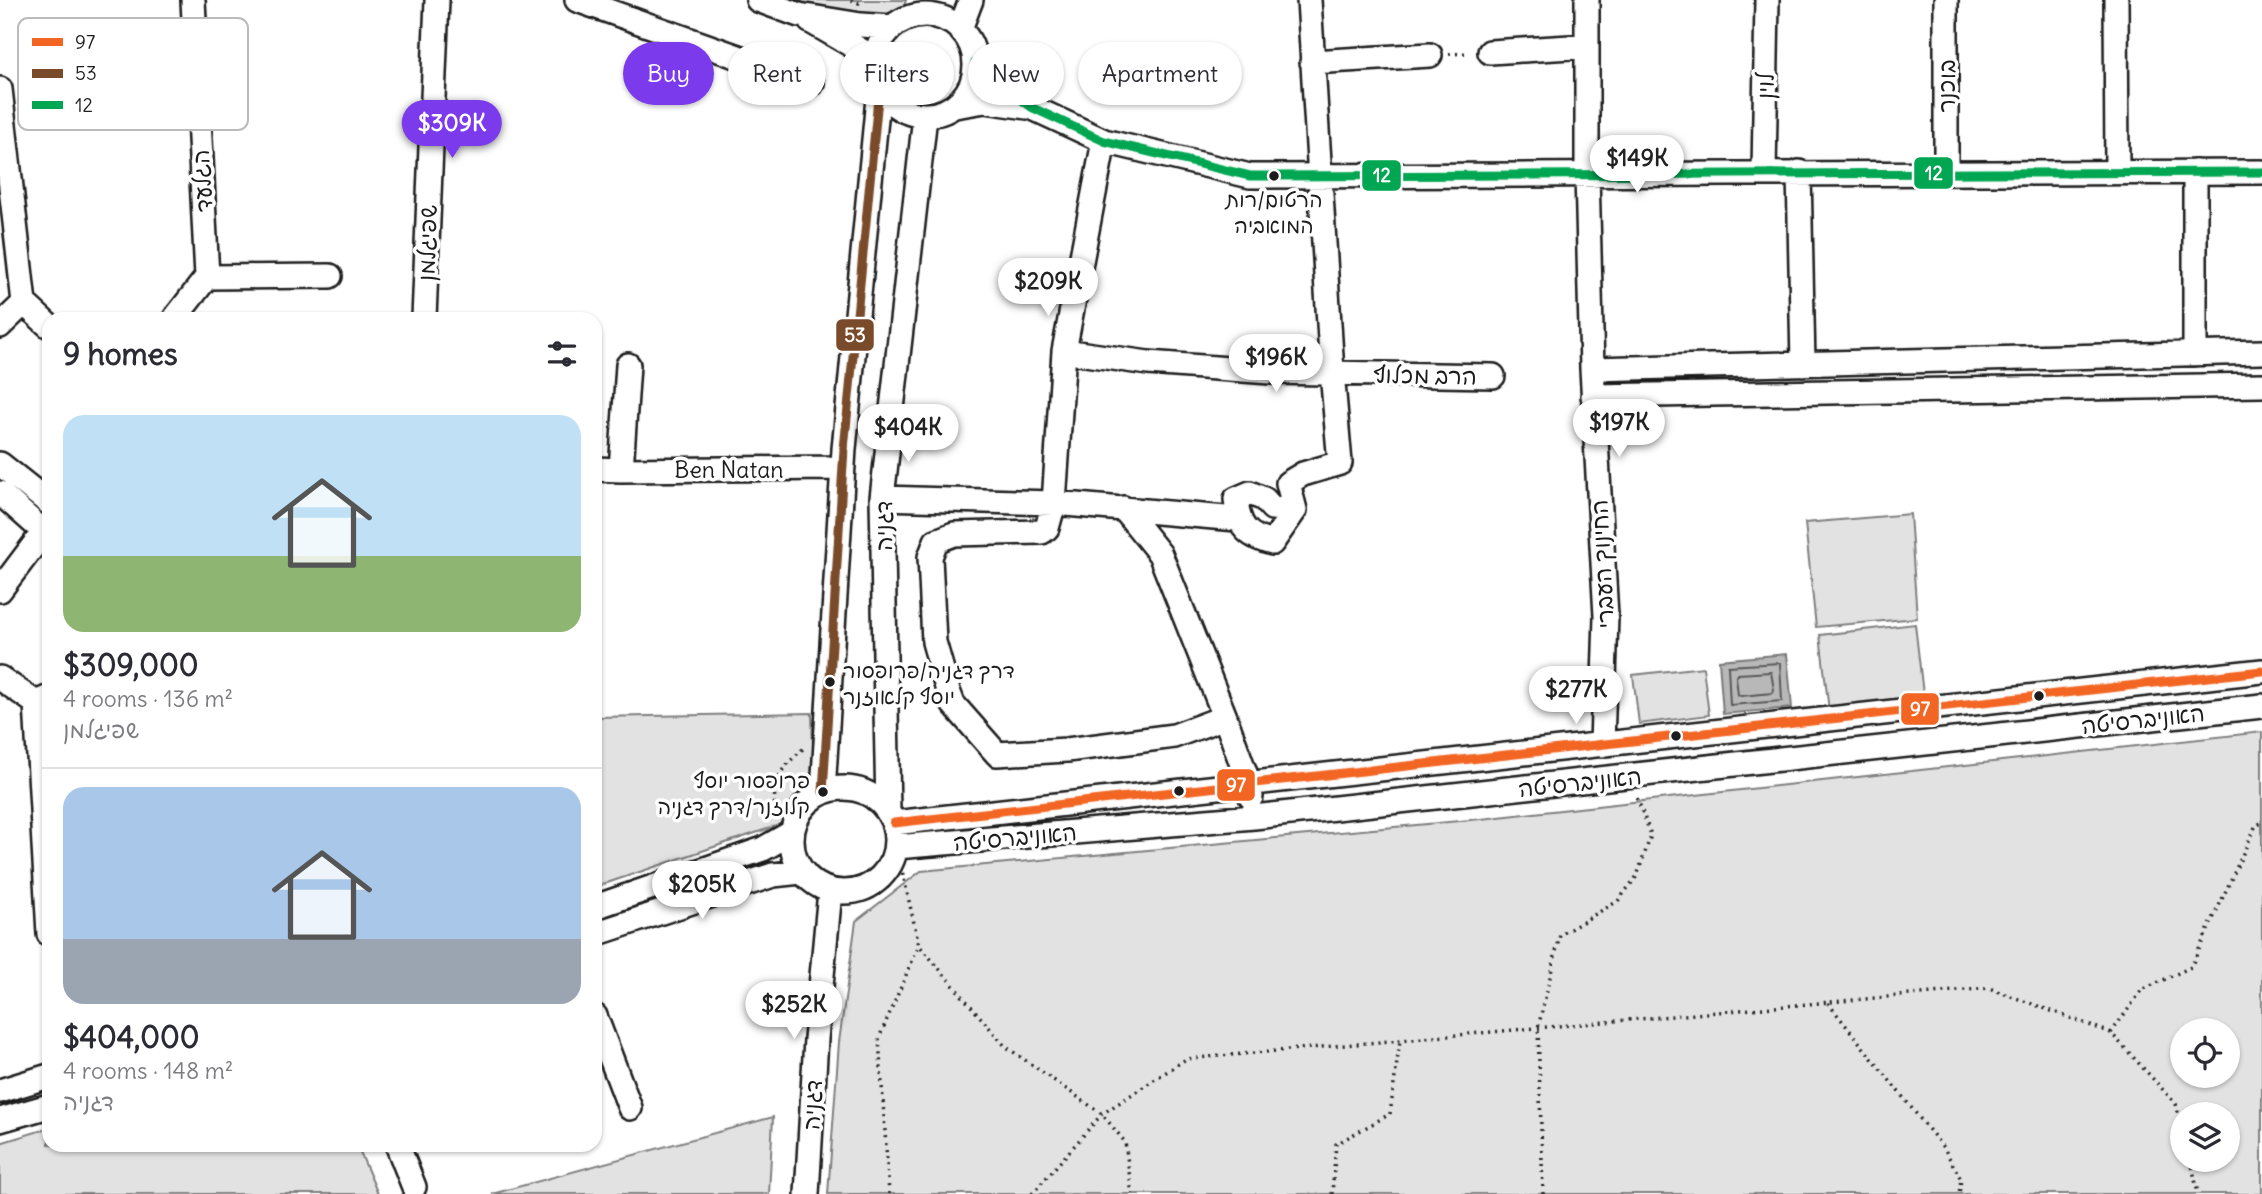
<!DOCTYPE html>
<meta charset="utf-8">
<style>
:root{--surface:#fff;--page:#f2f2f3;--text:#2b2b33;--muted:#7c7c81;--line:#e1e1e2;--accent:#7c3aed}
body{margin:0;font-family:Delius,"Playpen Sans Hebrew",sans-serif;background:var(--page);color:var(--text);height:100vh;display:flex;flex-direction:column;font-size:26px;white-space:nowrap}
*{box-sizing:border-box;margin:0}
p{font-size:23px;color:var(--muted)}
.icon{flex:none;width:38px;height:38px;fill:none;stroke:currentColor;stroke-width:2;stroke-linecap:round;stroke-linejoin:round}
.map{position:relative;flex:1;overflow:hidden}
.drawer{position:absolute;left:42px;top:312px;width:560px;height:840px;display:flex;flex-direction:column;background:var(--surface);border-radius:21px;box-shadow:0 2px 5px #0004}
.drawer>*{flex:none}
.banner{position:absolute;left:623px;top:42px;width:665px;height:63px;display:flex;gap:14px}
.tools{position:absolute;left:2170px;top:1018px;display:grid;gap:14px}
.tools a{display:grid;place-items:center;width:70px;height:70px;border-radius:50%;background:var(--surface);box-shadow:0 2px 5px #0004;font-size:35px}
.price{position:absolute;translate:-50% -60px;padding:0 16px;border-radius:24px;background:#fff;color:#222;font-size:23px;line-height:46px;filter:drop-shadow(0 2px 4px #0008)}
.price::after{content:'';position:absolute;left:50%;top:42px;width:21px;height:16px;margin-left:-10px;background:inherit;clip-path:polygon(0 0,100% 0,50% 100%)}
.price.selected{background:var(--accent);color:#fff}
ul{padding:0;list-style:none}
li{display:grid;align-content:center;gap:14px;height:371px;padding:0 21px}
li+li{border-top:2px solid var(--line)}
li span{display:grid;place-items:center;height:217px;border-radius:21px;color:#555}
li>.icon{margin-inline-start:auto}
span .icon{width:126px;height:126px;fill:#fffc;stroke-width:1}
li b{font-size:30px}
h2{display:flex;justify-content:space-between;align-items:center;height:84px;padding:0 21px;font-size:30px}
.chip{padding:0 24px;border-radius:32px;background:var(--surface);box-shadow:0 2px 5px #0004;font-size:24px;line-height:63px}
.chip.selected{background:var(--accent);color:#fff}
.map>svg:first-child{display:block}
.green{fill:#e2e2e2;stroke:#7f7f7f;stroke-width:2;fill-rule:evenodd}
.water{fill:#b8b8b8;stroke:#7a7a7a;stroke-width:2}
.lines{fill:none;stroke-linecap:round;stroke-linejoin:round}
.shore{stroke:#5a5a5a;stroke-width:2}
.minor-casing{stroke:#1c1c1c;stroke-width:28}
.path{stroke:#1c1c1c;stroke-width:3.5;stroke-dasharray:2 5;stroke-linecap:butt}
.minor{stroke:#fff;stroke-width:23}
.bus-1-casing{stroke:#fff;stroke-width:14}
.bus-2-casing{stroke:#fff;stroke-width:14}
.bus-3-casing{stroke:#fff;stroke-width:14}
.bus-1{stroke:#f26522;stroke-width:9}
.bus-2{stroke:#7a4b2a;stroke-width:9}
.bus-3{stroke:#00a651;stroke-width:9}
.bus-dot{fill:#1c1c1c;stroke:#fff;stroke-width:2.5}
.labels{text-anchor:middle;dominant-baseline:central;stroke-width:7;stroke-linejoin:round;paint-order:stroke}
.bus-label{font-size:21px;fill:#1c1c1c;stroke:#fff}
.street-label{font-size:23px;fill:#1c1c1c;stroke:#fff}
.key{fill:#fff;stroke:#bbb;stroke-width:2}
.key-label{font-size:19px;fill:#1c1c1c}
.line-badge{stroke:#fff;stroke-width:2.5}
.badge-label{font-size:19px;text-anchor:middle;font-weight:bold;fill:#fff}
</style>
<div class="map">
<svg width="2262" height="1194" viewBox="0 0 2262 1194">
<rect width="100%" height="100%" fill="#fff"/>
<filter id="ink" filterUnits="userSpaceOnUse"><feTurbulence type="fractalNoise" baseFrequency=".0143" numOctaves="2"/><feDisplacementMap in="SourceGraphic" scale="14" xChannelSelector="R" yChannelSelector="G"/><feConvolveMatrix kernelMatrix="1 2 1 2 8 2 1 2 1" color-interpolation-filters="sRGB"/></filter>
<g filter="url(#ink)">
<!-- green -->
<path class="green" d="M 783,0 L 906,0 L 904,6 L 866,30 Z
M 1910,514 L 1917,618 L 1816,627 L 1805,523 Z
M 1915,624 L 1924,703 L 1829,711 L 1820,635 Z
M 1703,667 L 1709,715 L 1639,724 L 1633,675 Z
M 812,713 L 814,785 L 779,825 L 595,887 L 595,717 Z
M 2262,732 L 2262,1194 L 828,1194 L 839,1042 L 856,921 L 921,871 L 1481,819 ZM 2182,1031 L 2228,1031 L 2228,1076 L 2182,1076 ZM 2182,1115 L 2228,1115 L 2228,1160 L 2182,1160 Z
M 773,1117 L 769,1194 L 492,1194 Z
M 49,1128 L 49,1144 L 357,1145 L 378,1194 L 0,1194 L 0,1143 Z"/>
<!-- water -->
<path class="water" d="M 1787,654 L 1792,708 L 1723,714 L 1719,660 Z"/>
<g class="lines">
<!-- shore -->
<path class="shore" d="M 1780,663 L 1782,701 L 1730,705 L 1728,666 Z
M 1771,672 L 1774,690 L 1773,693 L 1741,696 L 1738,695 L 1736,677 L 1738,674 Z"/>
<defs>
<path id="minor" d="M 577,0 L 812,83
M 758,0 L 799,15 L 861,25 L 892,27
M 1587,0 L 1587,174 L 1592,369 L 1606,616 L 1602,745
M 2116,0 L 2117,172
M875 65a50 50 0 1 1 100 0a50 50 0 1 1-100 0Z
M 810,21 L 874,58
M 960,29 L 971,0
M 1490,52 L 1587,46
M 1312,62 L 1430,55
M 975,63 L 990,77 L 1033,108 L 1104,141 L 1250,176 L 2262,172
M 0,89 L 24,303
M 955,106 L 985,101 L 1027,107
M 1104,141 L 1064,351 L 1054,503 L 1047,528 L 1042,532 L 954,534 L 936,541 L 930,557 L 934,642 L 948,691 L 953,704 L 997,754 L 1067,750 L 1174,736 L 1225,717
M 1764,172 L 1767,0
M 1799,172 L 1803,364
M 1946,172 L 1946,0
M 2195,172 L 2195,354
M 207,277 L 330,276
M 175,318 L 207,277 L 193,0
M 424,318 L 437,0
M 0,326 L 24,303 L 49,326
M 1064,351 L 1148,363 L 1270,372 L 1493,376
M 1592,369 L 2262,352
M 1593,396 L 2262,385
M 0,464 L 49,503
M 595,469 L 621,470 L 628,365
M 621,470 L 837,468
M 0,493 L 44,532
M 882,498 L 1054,503 L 1237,519
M 1123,508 L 1160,554 L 1225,717 L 1249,784 L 1251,797
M 1295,510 L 1272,508 L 1264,499 L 1250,493 L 1236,499 C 1238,526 1246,536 1272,543 L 1295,510 L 1288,483 L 1303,474 L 1340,463 L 1332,372 L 1309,0
M 0,590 L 49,525
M 0,678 L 36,703 L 47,698
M 36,703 L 49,934
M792 840a52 52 0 1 1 104 0a52 52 0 1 1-104 0Z
M 823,792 L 844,449 L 879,88
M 888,812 L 882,498 L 925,116
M 894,823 L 2262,671
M 896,847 L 1254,817 L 2262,706
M 595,907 L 763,849 L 791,833
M 595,934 L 773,875 L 801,872
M 595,1016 L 630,1108
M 0,1091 L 49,1076
M 0,1120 L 49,1106
M 397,1144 L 414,1187
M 807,1194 L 816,1039 L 830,891"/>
</defs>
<!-- minor casing -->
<use href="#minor" class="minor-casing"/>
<!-- path -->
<path class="path" d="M 851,0 L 859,3 L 862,0
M 1449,54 L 1470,53
M 776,818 C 771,779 778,772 806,746
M 901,866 L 919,945 L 1005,1046 L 1102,1114 L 1125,1142 L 1132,1194
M 1828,1003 L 1945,1150 L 1961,1179 L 1959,1194
M 2111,1033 L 2142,990 L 2191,967 L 2256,825 L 2262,823
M 2191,1160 L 2198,1194
M 889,1194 L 879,1038 L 919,945
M 1032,1194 L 1102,1114 L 1186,1059 L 1989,988 L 2111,1033 L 2176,1104 L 2182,1129
M 1332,1194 L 1336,1144 L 1390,1114 L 1400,1040
M 1543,1194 L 1538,1028 L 1560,935 L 1618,901 L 1637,876 L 1651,835 L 1636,795"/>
<!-- minor -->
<use href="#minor" class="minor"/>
<defs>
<path id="bus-1" d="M 894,823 L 2262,671"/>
<path id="bus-2" d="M 823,792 L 844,449 L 879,88"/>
<path id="bus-3" d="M 975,63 L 990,77 L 1033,108 L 1104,141 L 1250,176 L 2262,172"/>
</defs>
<!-- bus-1 casing -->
<use href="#bus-1" class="bus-1-casing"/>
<!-- bus-2 casing -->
<use href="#bus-2" class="bus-2-casing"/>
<!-- bus-3 casing -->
<use href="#bus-3" class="bus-3-casing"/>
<!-- bus-1 -->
<use href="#bus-1" class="bus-1"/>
<!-- bus-2 -->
<use href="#bus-2" class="bus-2"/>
<!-- bus-3 -->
<use href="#bus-3" class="bus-3"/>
</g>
</g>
<!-- markers -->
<g class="bus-dot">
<circle cx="1274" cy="176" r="6"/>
<circle cx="830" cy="682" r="6"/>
<circle cx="2039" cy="696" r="6"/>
<circle cx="1676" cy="736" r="6"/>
<circle cx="1179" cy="791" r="6"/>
<circle cx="823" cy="792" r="6"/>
</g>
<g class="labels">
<!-- bus labels -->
<g class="bus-label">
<text x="1274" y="199">הרטום/רות<tspan x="1274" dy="26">המואביה</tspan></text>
<text x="843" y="670" text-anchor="start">דרך דגניה/פרופסור<tspan x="843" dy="26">יוסף קלאוזנר</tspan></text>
<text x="810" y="780" text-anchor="end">פרופסור יוסף<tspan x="810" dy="26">קלוזנר/דרך דגניה</tspan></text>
</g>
<!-- street labels -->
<g class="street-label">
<text transform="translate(1765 86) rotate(-89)">לוין</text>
<text transform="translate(1946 86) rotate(-90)">בוכנר</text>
<text transform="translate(202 181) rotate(-93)">הגלעד</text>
<text transform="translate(427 243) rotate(-88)">שפיגלמן</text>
<text transform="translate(1425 375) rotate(1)">הרב מכלוף</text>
<text x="729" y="469">Ben Natan</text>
<text transform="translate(883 526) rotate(-90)">דגניה</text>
<text transform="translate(1602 564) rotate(-93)">החינוך העברי</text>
<text transform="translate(2143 719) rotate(-6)">האוניברסיטה</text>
<text transform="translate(1580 782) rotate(-6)">האוניברסיטה</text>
<text transform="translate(1015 837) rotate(-5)">האוניברסיטה</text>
<text transform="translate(812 1105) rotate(-87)">דגניה</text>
</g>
</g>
<!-- legend -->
<rect x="18" y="18" width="230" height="112" rx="10" class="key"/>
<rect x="32" y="38" width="31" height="8" fill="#f26522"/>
<rect x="32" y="69" width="31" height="9" fill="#7a4b2a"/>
<rect x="32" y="101" width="31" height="8" fill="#00a651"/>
<g class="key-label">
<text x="75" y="49">97</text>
<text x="75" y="80">53</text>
<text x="75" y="112">12</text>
</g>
<g class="line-badge">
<rect x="1913" y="156" width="41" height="34" rx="7" fill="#00a651"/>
<rect x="1361" y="159" width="41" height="33" rx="7" fill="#00a651"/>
<rect x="835" y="318" width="40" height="34" rx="7" fill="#7a4b2a"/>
<rect x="1900" y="692" width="40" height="34" rx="7" fill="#f26522"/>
<rect x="1216" y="768" width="40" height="34" rx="7" fill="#f26522"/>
</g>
<g class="badge-label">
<text x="1934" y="180">12</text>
<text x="1382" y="182">12</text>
<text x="855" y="342">53</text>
<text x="1920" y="716">97</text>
<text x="1236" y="792">97</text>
</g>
</svg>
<div class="tools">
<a><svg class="icon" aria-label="locate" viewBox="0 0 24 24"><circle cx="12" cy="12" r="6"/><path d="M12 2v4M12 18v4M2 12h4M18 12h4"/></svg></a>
<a><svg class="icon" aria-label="layers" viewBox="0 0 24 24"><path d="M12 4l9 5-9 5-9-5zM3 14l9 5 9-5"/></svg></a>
</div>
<b class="price selected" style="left:452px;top:160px">$309K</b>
<b class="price" style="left:1637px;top:195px">$149K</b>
<b class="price" style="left:1048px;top:318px">$209K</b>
<b class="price" style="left:1276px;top:394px">$196K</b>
<b class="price" style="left:1619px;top:459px">$197K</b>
<b class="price" style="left:908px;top:464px">$404K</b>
<b class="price" style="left:1576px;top:726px">$277K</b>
<b class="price" style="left:702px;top:921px">$205K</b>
<b class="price" style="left:794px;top:1041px">$252K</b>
<div class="banner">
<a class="chip selected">Buy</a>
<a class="chip">Rent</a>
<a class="chip">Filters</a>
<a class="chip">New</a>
<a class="chip">Apartment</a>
</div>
<section class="drawer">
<h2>9 homes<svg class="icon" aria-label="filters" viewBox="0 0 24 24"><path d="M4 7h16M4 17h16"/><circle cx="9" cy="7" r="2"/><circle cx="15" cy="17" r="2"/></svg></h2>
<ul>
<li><span style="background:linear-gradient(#bfe0f5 65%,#8fb573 0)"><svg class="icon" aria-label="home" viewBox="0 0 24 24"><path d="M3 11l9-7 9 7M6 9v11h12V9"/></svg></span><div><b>$309,000</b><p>4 rooms · 136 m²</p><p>שפיגלמן</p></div></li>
<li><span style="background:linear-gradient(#a9c7e8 70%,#9aa5b1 0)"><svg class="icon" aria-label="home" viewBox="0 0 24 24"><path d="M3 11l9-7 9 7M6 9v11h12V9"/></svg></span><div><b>$404,000</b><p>4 rooms · 148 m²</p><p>דגניה</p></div></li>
</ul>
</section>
</div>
